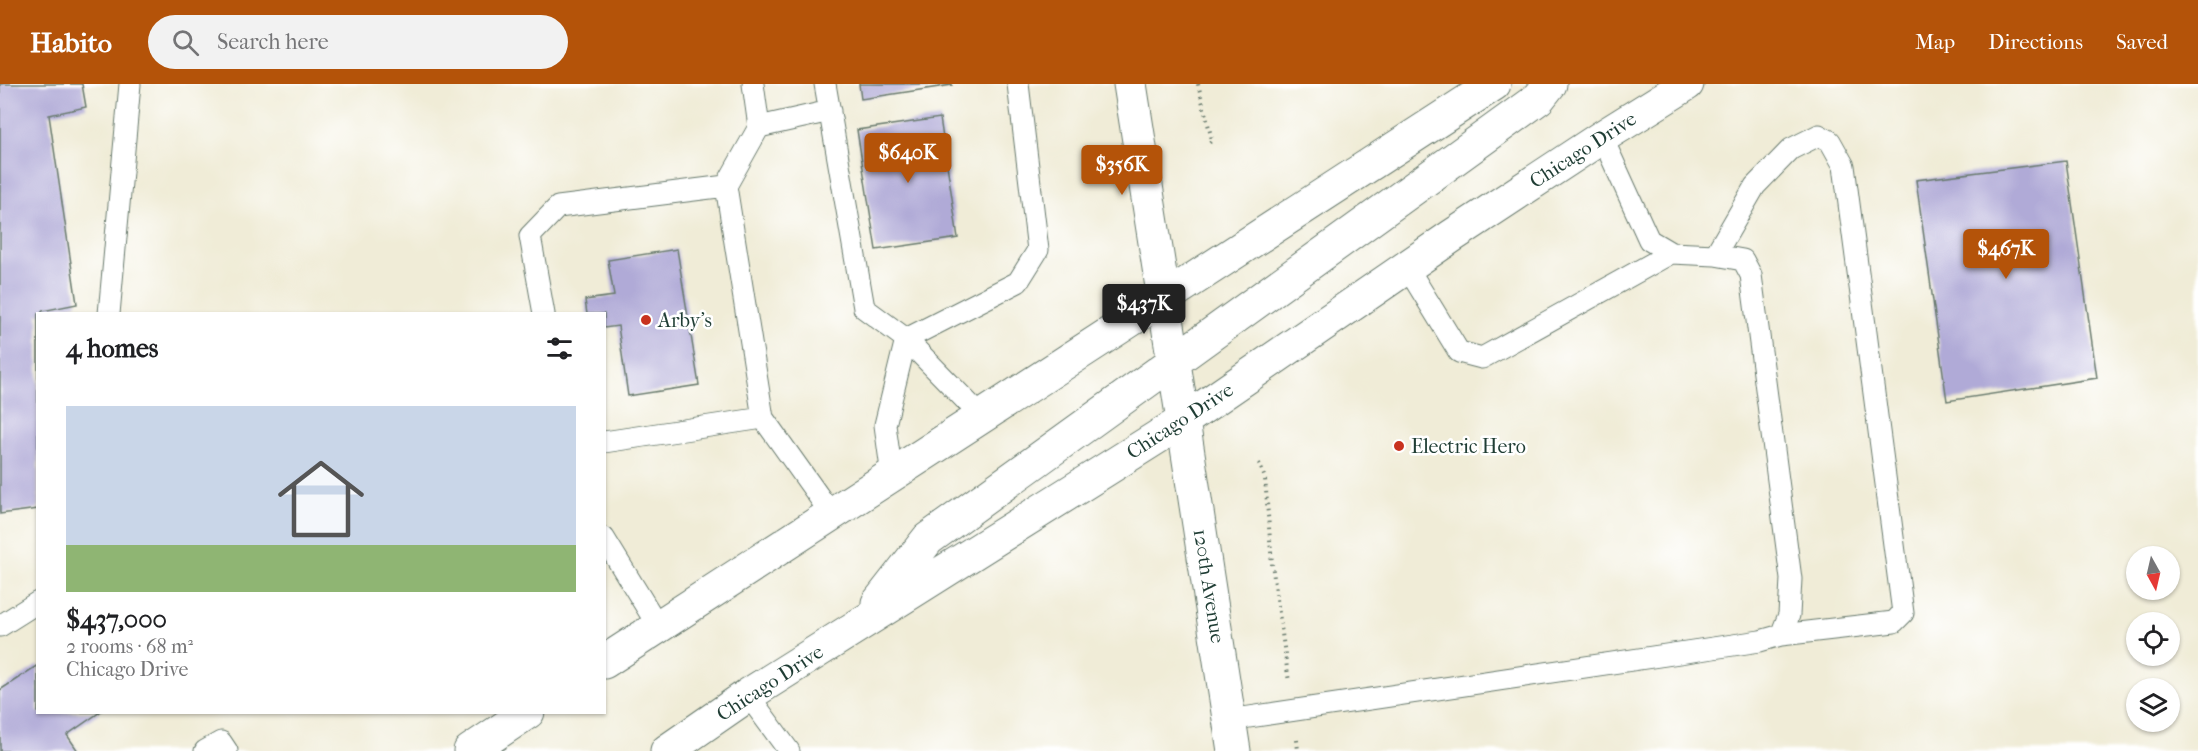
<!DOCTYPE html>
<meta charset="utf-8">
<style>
:root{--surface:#fff;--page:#f2f2f2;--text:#202124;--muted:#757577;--line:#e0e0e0;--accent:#b45309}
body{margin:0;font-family:"IM FELL French Canon",serif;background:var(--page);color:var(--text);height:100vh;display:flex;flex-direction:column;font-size:22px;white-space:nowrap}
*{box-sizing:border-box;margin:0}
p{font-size:20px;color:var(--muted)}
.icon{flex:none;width:33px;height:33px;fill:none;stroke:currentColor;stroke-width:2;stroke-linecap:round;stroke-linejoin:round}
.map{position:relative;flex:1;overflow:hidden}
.side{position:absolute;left:36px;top:228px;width:570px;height:402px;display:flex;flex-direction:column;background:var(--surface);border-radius:0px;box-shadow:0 2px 4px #0004}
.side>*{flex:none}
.needle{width:39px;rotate:172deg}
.buttons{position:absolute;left:2126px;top:462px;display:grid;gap:12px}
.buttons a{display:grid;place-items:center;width:54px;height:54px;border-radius:50%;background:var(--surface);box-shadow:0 2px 4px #0004;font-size:30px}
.price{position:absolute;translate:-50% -51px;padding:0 14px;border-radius:6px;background:var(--accent);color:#fff;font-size:20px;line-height:39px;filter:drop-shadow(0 2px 3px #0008)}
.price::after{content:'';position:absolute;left:50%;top:36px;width:18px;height:14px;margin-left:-9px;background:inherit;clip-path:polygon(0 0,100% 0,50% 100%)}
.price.active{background:#222;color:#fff}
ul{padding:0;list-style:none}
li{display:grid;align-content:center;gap:12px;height:318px;padding:0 30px}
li+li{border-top:2px solid var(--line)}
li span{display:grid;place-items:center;height:186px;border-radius:0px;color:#555}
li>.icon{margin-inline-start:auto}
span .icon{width:108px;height:108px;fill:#fffc;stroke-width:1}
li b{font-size:26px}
h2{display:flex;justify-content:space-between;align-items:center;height:72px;padding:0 30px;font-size:26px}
header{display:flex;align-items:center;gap:36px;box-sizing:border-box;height:84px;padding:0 30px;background:var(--accent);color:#fff}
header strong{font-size:28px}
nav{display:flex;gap:33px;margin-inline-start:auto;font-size:21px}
.search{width:420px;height:54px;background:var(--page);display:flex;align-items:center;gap:15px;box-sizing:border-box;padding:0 21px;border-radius:33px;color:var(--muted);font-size:22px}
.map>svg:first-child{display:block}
.building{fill:#b0aad7}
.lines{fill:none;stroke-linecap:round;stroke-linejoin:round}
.lane-casing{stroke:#687a6d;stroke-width:23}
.secondary-casing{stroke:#687a6d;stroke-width:35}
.primary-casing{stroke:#687a6d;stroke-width:35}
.path{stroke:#687a6d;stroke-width:4;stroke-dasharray:1.5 4.5;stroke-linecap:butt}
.lane{stroke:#fff;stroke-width:21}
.secondary{stroke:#fff;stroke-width:33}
.primary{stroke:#fff;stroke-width:33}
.poi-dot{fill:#c8321e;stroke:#fff;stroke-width:2}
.labels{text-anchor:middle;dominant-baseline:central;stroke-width:5;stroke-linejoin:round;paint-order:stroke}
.street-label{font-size:20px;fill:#1f3d34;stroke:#fff}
.poi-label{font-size:20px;fill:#1f3d34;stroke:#fff;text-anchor:start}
</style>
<header>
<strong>Habito</strong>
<div class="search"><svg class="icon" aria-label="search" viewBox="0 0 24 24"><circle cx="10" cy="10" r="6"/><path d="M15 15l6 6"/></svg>Search here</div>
<nav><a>Map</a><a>Directions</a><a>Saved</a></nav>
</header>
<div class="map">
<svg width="2198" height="667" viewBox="0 0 2198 667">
<rect width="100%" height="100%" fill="#fff"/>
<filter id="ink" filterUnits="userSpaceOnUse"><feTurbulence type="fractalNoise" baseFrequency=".0167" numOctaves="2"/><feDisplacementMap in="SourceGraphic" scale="12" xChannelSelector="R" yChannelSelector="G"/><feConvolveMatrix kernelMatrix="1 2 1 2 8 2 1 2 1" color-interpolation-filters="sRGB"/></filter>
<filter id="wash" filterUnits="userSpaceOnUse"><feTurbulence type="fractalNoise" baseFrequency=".008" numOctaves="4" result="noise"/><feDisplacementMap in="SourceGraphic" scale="24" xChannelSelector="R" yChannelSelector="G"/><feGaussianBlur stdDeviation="1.35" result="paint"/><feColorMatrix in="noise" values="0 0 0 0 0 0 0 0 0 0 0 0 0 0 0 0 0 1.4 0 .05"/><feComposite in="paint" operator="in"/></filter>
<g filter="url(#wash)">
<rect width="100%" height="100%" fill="#f0ecd7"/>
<g id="blocks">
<!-- building -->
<path class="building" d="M 0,0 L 82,0 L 86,23 L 49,31 L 77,220 L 42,227 L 42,230 L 38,230 L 38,425 L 0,430 Z
M 859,0 L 952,0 L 952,1 L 861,15 Z
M 940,34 L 958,154 L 876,166 L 857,46 Z
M 2066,77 L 2097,294 L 1947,317 L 1916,96 Z
M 677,165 L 699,301 L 628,312 L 618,242 L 604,244 L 604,230 L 587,230 L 585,216 L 614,212 L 608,176 Z
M 38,581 L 38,628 L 100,628 L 67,651 L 78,667 L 0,667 L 0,606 Z"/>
</g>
</g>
<g filter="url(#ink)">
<use href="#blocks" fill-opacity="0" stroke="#687a6d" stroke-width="1.5"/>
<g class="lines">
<defs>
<path id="lane" d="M 753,0 L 759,43 L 726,102 L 763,334 L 832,431
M 825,0 L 864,224 L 906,255 L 982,333
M 759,43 L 830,27
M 1715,171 L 1755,102 L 1791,65 L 1819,51 L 1830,57 L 1844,82 L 1903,529 L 1894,538 L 1781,551
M 1407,183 L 1459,268 L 1482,274 L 1671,169
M 109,230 L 130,0
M 544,230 L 530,152 L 558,123 L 726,102
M 604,358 L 763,334
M 892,392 L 885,341 L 906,255 L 1018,198 L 1038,166 L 1018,0
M 604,454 L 658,542
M 0,542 L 38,518
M 748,611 L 789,667
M 1229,636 L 1760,557 L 1781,551 L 1789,531 L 1791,495 L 1751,191 L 1743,176 L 1715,171 L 1671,169 L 1649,156 L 1602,53
M 205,667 L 221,658 L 227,667"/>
<path id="secondary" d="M 1130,0 L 1174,279"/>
<path id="primary" d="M 1174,279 L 1234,667
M 878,519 L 928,455 L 1539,14 L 1550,0
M 604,578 L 1494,0
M 470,667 L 528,628
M 667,667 L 748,611 L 1183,337 L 1452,152 L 1602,53 L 1687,0"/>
</defs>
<!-- lane casing -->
<use href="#lane" class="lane-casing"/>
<!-- secondary casing -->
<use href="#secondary" class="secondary-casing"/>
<!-- primary casing -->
<use href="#primary" class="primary-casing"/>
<!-- path -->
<path class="path" d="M 1198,0 L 1212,56 L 1207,61
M 1259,379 L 1265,394 L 1272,480 L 1289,598
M 1297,656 L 1298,667"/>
<!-- lane -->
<use href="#lane" class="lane"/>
<!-- secondary -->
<use href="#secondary" class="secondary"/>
<!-- primary -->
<use href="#primary" class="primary"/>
</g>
</g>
<!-- markers -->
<g class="poi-dot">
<circle cx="646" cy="236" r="6"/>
<circle cx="1399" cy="362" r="6"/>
</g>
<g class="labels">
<!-- street labels -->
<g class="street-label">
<text transform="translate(1583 66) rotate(-33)">Chicago Drive</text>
<text transform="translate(1180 337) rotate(-33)">Chicago Drive</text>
<text transform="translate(1209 502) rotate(81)">120th Avenue</text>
<text transform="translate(770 599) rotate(-33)">Chicago Drive</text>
</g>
<!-- poi labels -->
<g class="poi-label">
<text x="658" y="236">Arby's</text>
<text x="1411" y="362">Electric Hero</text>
</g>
</g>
</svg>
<div class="buttons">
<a><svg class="needle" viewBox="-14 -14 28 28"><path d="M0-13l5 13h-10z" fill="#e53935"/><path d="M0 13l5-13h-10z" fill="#757577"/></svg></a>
<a><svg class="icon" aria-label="locate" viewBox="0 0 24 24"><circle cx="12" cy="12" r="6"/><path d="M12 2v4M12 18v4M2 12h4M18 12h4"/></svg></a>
<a><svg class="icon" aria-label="layers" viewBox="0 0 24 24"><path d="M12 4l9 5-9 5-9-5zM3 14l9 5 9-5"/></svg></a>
</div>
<b class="price" style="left:908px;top:100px">$640K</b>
<b class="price" style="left:1122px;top:112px">$356K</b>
<b class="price" style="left:2006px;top:196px">$467K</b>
<b class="price active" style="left:1144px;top:251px">$437K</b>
<section class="side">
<h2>4 homes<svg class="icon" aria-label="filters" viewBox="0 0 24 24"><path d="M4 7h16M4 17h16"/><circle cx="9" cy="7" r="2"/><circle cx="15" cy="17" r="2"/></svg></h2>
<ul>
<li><span style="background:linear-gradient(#c9d6e8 75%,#8fb573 0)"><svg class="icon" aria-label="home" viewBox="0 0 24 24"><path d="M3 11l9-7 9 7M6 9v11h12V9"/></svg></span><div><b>$437,000</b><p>2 rooms · 68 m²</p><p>Chicago Drive</p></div></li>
</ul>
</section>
</div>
